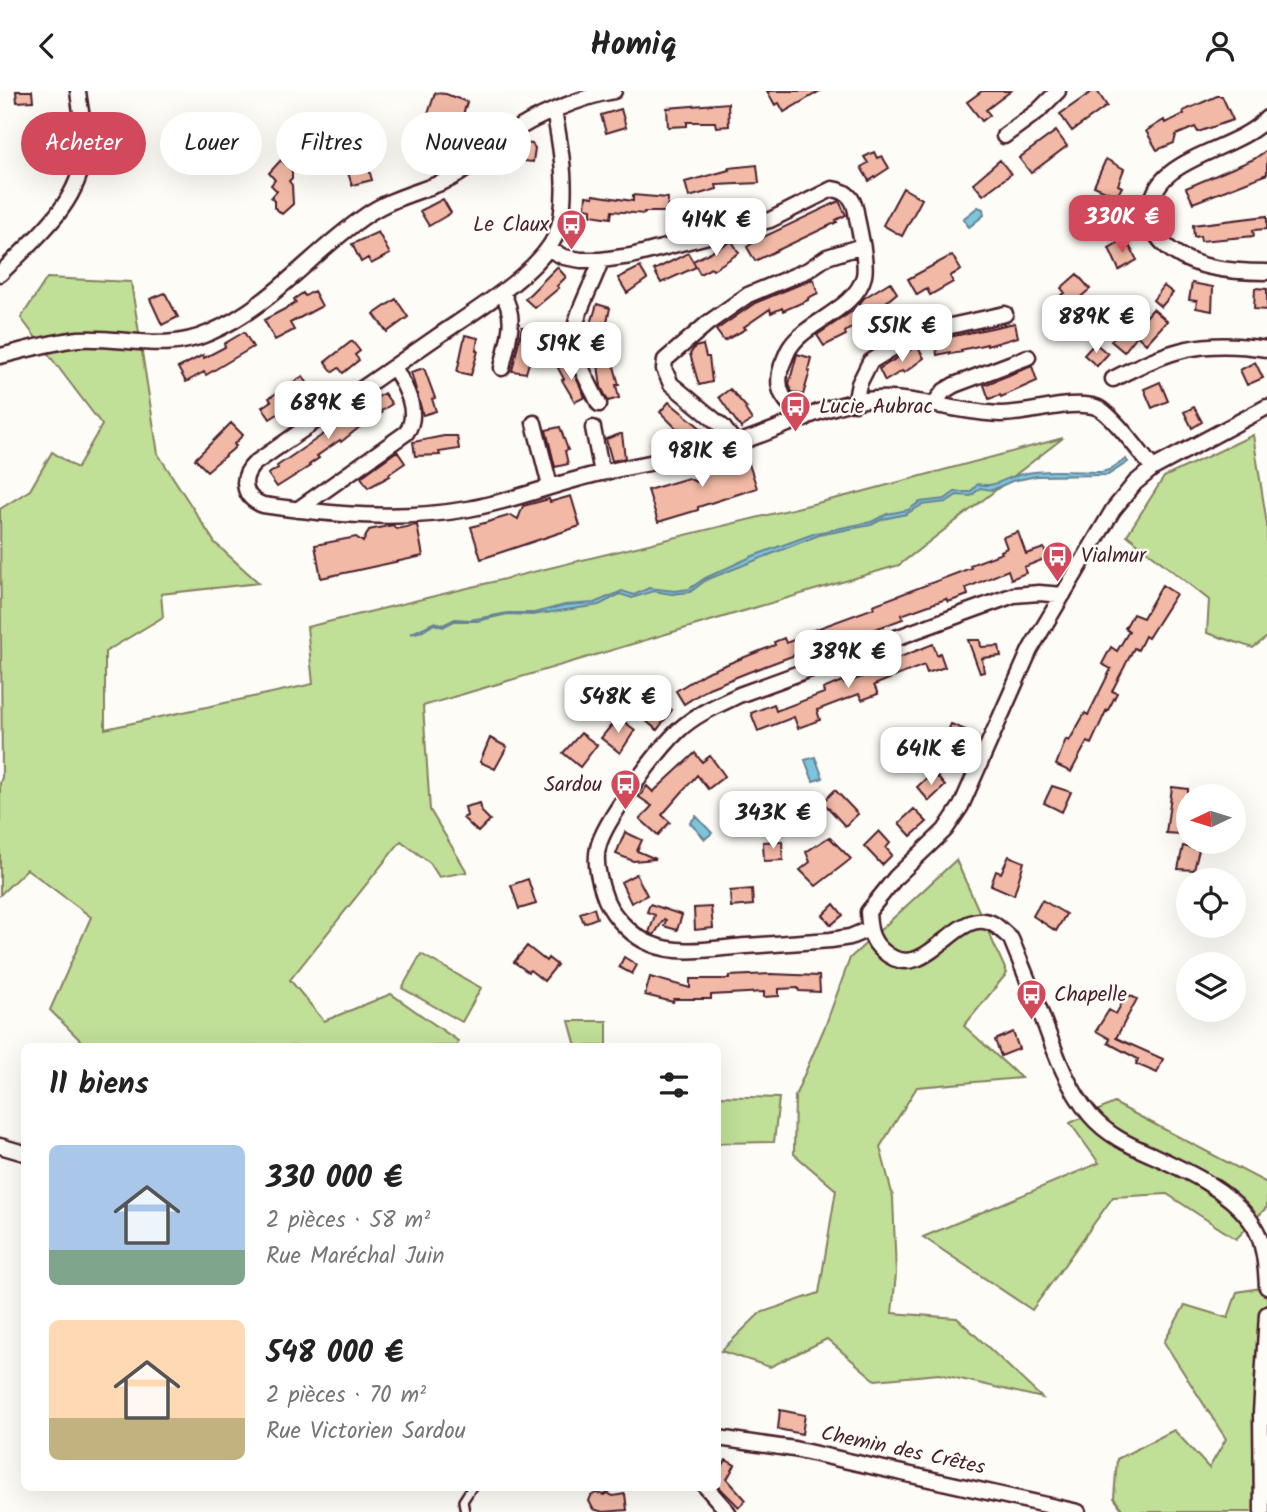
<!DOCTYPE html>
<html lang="fr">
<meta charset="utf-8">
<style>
:root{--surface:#fff;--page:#f6f6f6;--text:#222;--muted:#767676;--accent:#d1495b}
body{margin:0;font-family:Kalam,sans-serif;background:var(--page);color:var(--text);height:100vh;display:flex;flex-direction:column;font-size:26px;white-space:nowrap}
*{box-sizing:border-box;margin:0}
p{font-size:23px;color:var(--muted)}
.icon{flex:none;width:38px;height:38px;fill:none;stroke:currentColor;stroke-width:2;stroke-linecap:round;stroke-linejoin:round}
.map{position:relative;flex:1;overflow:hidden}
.panel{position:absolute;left:21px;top:952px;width:700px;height:448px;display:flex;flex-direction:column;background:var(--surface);border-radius:10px;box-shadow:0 7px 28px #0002}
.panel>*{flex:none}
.hud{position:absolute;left:21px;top:21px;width:700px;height:63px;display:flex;gap:14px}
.needle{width:46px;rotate:266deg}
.fabs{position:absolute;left:1176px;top:693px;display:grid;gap:14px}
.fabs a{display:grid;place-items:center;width:70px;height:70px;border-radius:50%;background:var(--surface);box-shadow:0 7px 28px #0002;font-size:35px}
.price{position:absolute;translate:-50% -60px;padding:0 16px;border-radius:14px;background:#fff;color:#222;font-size:23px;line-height:46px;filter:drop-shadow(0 2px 4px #0008)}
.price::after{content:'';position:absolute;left:50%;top:42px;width:21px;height:16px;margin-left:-10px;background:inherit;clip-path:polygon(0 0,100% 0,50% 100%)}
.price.current{background:var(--accent);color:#fff}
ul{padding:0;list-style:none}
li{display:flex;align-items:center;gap:21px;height:175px;padding:0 28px}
li span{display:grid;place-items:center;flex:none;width:196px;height:140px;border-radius:10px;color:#555}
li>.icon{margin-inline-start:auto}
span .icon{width:84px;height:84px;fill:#fffc;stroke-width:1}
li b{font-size:30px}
h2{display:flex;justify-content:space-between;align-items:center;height:84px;padding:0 28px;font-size:30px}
.chip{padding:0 24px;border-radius:32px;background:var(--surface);box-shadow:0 7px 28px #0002;font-size:24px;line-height:63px}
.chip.current{background:var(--accent);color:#fff}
header{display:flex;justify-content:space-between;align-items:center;height:91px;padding:0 28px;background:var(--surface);font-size:32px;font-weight:700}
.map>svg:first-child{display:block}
.green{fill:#c0df97;stroke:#857f61;stroke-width:2}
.water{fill:#7cc6dc;stroke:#688395;stroke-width:2}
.building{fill:#f1b9a6;stroke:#4a1f2b;stroke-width:2}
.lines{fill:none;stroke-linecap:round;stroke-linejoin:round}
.lane-casing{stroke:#4a1f2b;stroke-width:12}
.street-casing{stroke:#4a1f2b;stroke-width:19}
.lane{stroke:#fdfcf7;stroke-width:7}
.street{stroke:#fdfcf7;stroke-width:14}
.labels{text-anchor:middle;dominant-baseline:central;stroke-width:5;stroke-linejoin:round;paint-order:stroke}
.poi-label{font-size:21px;fill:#4a1f2b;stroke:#fdfcf7;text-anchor:start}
.street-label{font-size:21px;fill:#4a1f2b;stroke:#fdfcf7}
</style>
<header><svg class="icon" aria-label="back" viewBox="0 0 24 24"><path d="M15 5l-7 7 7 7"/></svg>Homiq<svg class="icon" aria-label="person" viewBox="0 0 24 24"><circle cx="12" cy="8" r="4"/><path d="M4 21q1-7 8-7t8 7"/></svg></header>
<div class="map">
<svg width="1267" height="1421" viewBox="0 0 1267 1421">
<rect width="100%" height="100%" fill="#fdfcf7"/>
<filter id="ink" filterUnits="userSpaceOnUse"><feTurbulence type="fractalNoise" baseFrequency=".0143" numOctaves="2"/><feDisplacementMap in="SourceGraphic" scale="14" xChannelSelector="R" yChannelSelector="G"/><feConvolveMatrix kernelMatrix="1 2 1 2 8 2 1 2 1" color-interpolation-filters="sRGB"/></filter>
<g filter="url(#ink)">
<!-- green -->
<path class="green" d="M 47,187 L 131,191 L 158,363 L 215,452 L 259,492 L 161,503 L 163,526 L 105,561 L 105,638 L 313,593 L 307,536 L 854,403 L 1063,347 L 899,474 L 423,615 L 430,719 L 467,781 L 439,786 L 430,772 L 401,750 L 290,889 L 324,930 L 391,903 L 458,950 L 457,955 L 87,956 L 50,919 L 91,826 L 27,778 L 0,804 L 0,692 L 2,686 L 0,418 L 30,399 L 52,361 L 77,377 L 102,334 L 21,227 Z
M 1253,344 L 1267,433 L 1267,546 L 1253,557 L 1207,542 L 1209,509 L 1127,444 L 1164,386 Z
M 956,769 L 1007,882 L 964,935 L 1021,987 L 917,996 L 880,1056 L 893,1106 L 896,1183 L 892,1222 L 957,1227 L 1042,1307 L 939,1283 L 875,1289 L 827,1248 L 770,1276 L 721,1260 L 760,1222 L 819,1202 L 836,1099 L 794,1063 L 795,1005 L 826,933 L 850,867 Z
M 421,863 L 481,897 L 462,931 L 402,897 Z
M 569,930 L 607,930 L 607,955 L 576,955 Z
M 718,1005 L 779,1007 L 774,1051 L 718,1052 Z
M 1114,1012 L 1267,1092 L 1267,1116 L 1236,1148 L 1167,1103 L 1113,1106 L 1032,1219 L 923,1146 L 1099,1072 L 1070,1032 Z
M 1267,1196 L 1267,1421 L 1124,1421 L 1114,1407 L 1117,1368 L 1174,1339 L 1209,1377 L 1226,1348 L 1164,1251 L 1185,1214 L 1228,1227 L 1237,1201 Z"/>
<!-- water -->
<path class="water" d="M 292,58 L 307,72 L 300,79 L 286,64 L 287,59 Z
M 978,116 L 983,118 L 984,124 L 969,136 L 963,128 Z
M 1126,368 L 1128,371 L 1108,384 L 1037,385 L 1012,390 L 992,399 L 980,397 L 971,405 L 957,404 L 946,411 L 922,414 L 906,423 L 883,428 L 871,434 L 819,444 L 706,489 L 690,501 L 672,503 L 653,500 L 632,507 L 620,503 L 599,514 L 532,524 L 508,523 L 477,530 L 454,530 L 443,536 L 434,533 L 423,540 L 410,543 L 435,531 L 443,534 L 455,528 L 470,529 L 508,522 L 534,522 L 565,514 L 594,512 L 622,500 L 634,504 L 649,497 L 675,500 L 689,498 L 705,487 L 753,465 L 816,442 L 871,431 L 887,423 L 908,419 L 920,411 L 945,408 L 955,401 L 970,401 L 978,393 C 993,397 1001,389 1015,385 C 1037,377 1077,381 1101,381 L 1109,379 Z
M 815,666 L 823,687 L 813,690 L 805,669 Z
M 696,725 L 712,742 L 705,748 L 690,732 Z"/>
<!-- building -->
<path class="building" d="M 16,0 L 32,0 L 33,10 L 17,11 Z
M 767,0 L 820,0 L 784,21 L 779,12 L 775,14 Z
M 982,0 L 1011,0 L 986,19 L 990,24 L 982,30 L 967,11 Z
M 1093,0 L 1097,0 L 1107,15 L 1072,40 L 1060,23 Z
M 435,2 L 446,3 L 467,11 L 460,33 L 428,23 Z
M 1217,5 L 1222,5 L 1233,29 L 1198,41 L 1195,36 L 1176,44 L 1174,52 L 1157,59 L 1146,40 L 1164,29 L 1165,32 L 1184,23 L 1183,20 Z
M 728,12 L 729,35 L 716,36 L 715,31 L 687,31 L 687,35 L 668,36 L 667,17 Z
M 621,18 L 626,36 L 606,42 L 601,24 Z
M 1056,40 L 1067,55 L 1031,82 L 1019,67 Z
M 515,51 L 532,53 L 535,57 L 533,71 L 513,69 Z
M 363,59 L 372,89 L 352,94 L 344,70 L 355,67 L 353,62 Z
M 1267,59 L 1267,83 L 1193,112 L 1186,97 L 1254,68 Z
M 874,61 L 877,67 L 882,65 L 889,77 L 869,90 L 861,76 L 868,72 L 864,66 Z
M 1106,68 L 1124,78 L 1118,94 L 1122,96 L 1117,105 L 1094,95 Z
M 281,69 L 292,80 L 292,87 L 289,90 L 292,94 L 293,113 L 282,123 L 274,116 L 274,110 L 271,107 L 277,100 L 271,94 L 275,89 L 269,82 Z
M 1000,69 L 1011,83 L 983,104 L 973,92 Z
M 757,74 L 759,92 L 716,94 L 717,98 L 689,106 L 685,91 L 729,79 L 728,77 Z
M 903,97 L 922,108 L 902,145 L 883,134 Z
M 593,104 L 633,110 L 633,104 L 668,107 L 667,121 L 644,121 L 644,123 L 612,120 L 611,127 L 591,124 L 591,118 L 585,117 L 586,105 L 593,106 Z
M 443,108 L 451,122 L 429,135 L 420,120 Z
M 839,110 L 846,124 L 836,129 L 837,131 L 755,170 L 747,156 L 757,149 Z
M 1098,116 L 1101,142 L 1080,143 L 1077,118 Z
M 1267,125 L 1267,138 L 1253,139 L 1254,145 L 1201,150 L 1200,145 L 1194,146 L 1193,134 Z
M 378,141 L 390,163 L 371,173 L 368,167 L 361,171 L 352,153 Z
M 1123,149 L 1127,157 L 1130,156 L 1137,169 L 1119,179 L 1109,157 Z
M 732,150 L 739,162 L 713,179 L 711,177 L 700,183 L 693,170 Z
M 688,162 L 696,176 L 661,192 L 654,179 Z
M 952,164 L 961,179 L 950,185 L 953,191 L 930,204 L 927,198 L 917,204 L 908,188 Z
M 557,176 L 566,186 L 557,195 L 559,197 L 535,217 L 525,208 Z
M 640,176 L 647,188 L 627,202 L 618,187 Z
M 1077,183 L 1090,198 L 1069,216 L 1060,205 L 1065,202 L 1061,197 Z
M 813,188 L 818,202 L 808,207 L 808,209 L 783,220 L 782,217 L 771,222 L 770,218 L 744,236 L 746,238 L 724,250 L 716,239 L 755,212 Z
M 890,191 L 897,202 L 878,218 L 877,216 L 859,228 L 861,231 L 845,241 L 846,244 L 824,255 L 817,244 L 860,215 L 859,213 L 864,207 Z
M 1192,192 L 1213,196 L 1212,220 L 1196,217 L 1197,210 L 1189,209 Z
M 1164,195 L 1173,202 L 1161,216 L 1153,209 Z
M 1255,197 L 1267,198 L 1267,219 L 1254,218 Z
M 314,200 L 322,215 L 290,232 L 294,239 L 275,249 L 264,229 L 296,212 L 294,208 L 303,202 L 305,205 Z
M 165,202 L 178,226 L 162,234 L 150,208 Z
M 396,208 L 408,226 L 387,241 L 374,223 Z
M 597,213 L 610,217 L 605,241 L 603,241 L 599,253 L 586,249 Z
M 1153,218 L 1167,230 L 1146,253 L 1133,241 Z
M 1015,232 L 1018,246 L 987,255 L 987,253 L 961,259 L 962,261 L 950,263 L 950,261 L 937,264 L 935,251 L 940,248 Z
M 1123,235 L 1136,246 L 1124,261 L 1111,250 Z
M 522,236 L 535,239 L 531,258 L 533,259 L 526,282 L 512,280 Z
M 244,241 L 253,256 L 206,284 L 204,281 L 186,291 L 178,277 L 203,264 L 204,267 L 225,256 L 224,253 Z
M 465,244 L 478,247 L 476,260 L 478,260 L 471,284 L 457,281 Z
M 352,250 L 360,260 L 355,264 L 359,269 L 343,282 L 339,277 L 333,281 L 325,271 Z
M 1095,252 L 1108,263 L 1097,275 L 1084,264 Z
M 703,254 L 706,266 L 709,266 L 712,291 L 699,294 L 690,263 L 695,256 Z
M 917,255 L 924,267 L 904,282 L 902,280 L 885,290 L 879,278 Z
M 797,263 L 811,267 L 808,279 L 810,280 L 803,304 L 792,301 L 789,293 Z
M 611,264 L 619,294 L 616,294 L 619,307 L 608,310 L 601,296 L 597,266 Z
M 569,271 L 585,306 L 575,311 L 562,289 L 564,288 L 558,277 Z
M 1255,271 L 1263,287 L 1247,294 L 1240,279 Z
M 1032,275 L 1037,290 L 1001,306 L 1000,304 L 989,308 L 984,294 Z
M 424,277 L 435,307 L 432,308 L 436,320 L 423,324 L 411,281 Z
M 303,285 L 312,300 L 302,307 L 304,309 L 282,323 L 281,321 L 270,328 L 262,316 L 271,310 L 269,307 Z
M 1160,291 L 1168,310 L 1152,317 L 1144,298 Z
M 730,298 L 747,317 L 745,318 L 752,329 L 741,337 L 719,306 Z
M 384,302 L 392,313 L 381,320 L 382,322 L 373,329 L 371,327 L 341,351 L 340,349 L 317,365 L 319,367 L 309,374 L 310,375 L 277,396 L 268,383 L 278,377 L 277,375 Z
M 669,311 L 703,339 L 695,350 L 680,337 L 678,339 L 660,321 Z
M 1194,316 L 1202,331 L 1192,337 L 1184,321 Z
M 231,332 L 243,344 L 234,353 L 236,355 L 232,359 L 207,380 L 195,368 Z
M 560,336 L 568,359 L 565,360 L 568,373 L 555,376 L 546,339 Z
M 620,343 L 622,343 L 625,367 L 612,370 L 606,348 Z
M 444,345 L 457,345 L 459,358 L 439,361 L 440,364 L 415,365 L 413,351 Z
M 397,360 L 405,372 L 389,383 L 390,385 L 368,397 L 361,386 Z
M 747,367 L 757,397 L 698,416 L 698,419 L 658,431 L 648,399 L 688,387 L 696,391 L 700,378 L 725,370 L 726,373 Z
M 571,405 L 580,435 L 481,468 L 471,436 L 511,424 L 518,428 L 523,415 L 549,408 L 550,411 Z
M 393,434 L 396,438 L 417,434 L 423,465 L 321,487 L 315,454 L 356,446 L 363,451 L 369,439 Z
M 1018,441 L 1026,463 L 1044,457 L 1047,467 L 1024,476 L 1026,482 L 1011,488 L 1008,479 L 966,497 L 968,504 L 948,511 L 946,508 L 901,524 L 903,528 L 881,536 L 851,547 L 849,544 L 749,581 L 709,597 L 684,613 L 676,600 L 705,582 L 775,554 L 774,551 L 784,547 L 786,552 L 809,543 L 808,541 L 874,517 L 873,514 L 971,477 L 970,474 L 1002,462 L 1001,460 L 1007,457 L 1003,446 Z
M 1162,494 L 1176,503 L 1148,547 L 1145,545 L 1138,559 L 1134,557 L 1112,600 L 1117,602 L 1107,621 L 1106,620 L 1091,653 L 1087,651 L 1071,681 L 1056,674 L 1066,648 L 1069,650 L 1085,622 L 1088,624 L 1111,578 L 1102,573 L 1111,556 L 1117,560 L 1129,540 L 1125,537 L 1133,523 L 1143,527 Z
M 968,549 L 980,549 L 981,556 L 999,555 L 1001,565 L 982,567 L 984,581 L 980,582 Z
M 933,553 L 937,564 L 940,562 L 945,576 L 927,582 L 924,574 L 874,594 L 878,603 L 862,609 L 859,603 L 817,619 L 820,629 L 798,637 L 794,626 L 758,640 L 751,622 L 774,613 L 776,620 L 824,602 L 823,598 L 842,590 L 844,593 L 887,576 L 885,572 Z
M 660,609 L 672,619 L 657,639 L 645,629 Z
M 623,630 L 635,639 L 620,662 L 601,647 L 614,631 Z
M 951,633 L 968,640 L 961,658 L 963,659 L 959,670 L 928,657 L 932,647 L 943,651 Z
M 581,642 L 597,654 L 580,676 L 563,662 Z
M 490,647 L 507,656 L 495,678 L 480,671 Z
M 695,662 L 702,671 L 710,665 L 725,685 L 708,698 L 697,684 L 662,724 L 670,731 L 658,744 L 640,728 L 652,715 L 639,706 L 647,695 L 653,701 Z
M 933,681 L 945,695 L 929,710 L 917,696 Z
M 1052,695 L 1071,701 L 1062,721 L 1044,712 Z
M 1172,696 L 1188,698 L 1187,733 L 1182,732 L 1180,743 L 1166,742 Z
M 835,699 L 858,723 L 845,735 L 823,711 Z
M 480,712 L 482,721 L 490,729 L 478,741 L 463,727 L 467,725 L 465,716 Z
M 914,718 L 927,731 L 911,745 L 899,732 Z
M 879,740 L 890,752 L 886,757 L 892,764 L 882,774 L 864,755 Z
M 625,741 L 642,749 L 637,760 L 656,768 L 633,770 L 616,763 Z
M 829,746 L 851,768 L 816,795 L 800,779 L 810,771 L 806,761 Z
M 782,750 L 783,769 L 764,770 L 763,751 Z
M 1183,755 L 1199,759 L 1194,779 L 1178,778 Z
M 1009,765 L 1024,771 L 1014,804 L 991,794 L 996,780 L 1001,782 Z
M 636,783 L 647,804 L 631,812 L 621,791 Z
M 528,788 L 536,813 L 519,818 L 511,794 Z
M 752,798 L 753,814 L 731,816 L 730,800 Z
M 1042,809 L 1066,823 L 1056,840 L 1033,825 Z
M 650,813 L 682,824 L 677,839 L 664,835 L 666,829 L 664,828 L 654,844 L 649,842 L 655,824 L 647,821 Z
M 834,813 L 843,824 L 831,834 L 823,824 Z
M 711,816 L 713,837 L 695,839 L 694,817 Z
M 594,817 L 597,827 L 584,832 L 580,822 Z
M 527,855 L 546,870 L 548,867 L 557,874 L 544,890 L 530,879 L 528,881 L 514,871 Z
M 624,866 L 637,874 L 632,883 L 619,876 Z
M 771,883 L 819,885 L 820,901 L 799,900 L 798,897 L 779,898 L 779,905 L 764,906 L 764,901 L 711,904 L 711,908 L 674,908 L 673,911 L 645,904 L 650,886 L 690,897 L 690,888 L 729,888 L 729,885 Z
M 1127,903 L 1137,908 L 1116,947 L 1163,968 L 1157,982 L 1136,973 L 1138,968 L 1108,952 L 1110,948 L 1096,940 L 1109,919 L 1116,923 Z
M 1013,941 L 1019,958 L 1001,965 L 995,949 Z
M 780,1319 L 805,1324 L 802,1343 L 778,1338 Z
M 726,1369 L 735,1374 L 727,1388 L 746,1409 L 739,1416 L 718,1395 L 718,1379 L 719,1381 Z
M 596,1402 L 604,1404 L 607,1402 L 613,1405 L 625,1403 L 627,1419 L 603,1421 L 593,1418 L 589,1410 L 591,1405 Z"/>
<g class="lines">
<defs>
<path id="lane" d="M 465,1421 L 463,1410 L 472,1396"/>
<path id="street" d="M 554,20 C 561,56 571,112 555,146 C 537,183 473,221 438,245 C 377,288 316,329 255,372 C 239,387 243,407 263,414 C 331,424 401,430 468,418 C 514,410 556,392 601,382 C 644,372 687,366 730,354 C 775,342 829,310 876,308 C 918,306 959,322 1001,323 C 1028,323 1073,308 1096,316 C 1111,321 1141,363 1153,377
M 1267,27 C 1235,62 1151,65 1151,120 C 1151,130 1154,142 1161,150 C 1187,178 1231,181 1267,181
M 1004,45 L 1038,20 L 1058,0
M 548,158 L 564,166 L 581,169 L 601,169 L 631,165 L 770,129 L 832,98 C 850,100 855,110 857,127 C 860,142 867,171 864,185 C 856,218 808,230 791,255 C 787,260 785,268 782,274 C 773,300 786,312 805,328
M 0,183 C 35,147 80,113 84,60 C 86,41 80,19 78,0
M 502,201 C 518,230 508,246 502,277
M 0,265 C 25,259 52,251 78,248 C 124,245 164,262 209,242 C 272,215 310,163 365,125 C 390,107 420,101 448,89 C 470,78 488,60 507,45 C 532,26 584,5 614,0
M 1113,288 C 1171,258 1201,248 1267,258
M 855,312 L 859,293 L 870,271 L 906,249 L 928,240 L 1005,223
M 599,313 C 590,293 574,269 574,246 C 574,224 594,192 601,169
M 933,314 L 944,300 L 954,294 L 1028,266
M 1267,316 L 1153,377 L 1135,392 L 1113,419 L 1030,559 L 961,715 L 945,739 L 896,786 L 868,821 C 869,837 870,849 883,860 C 922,895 950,826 984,830 C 995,831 1003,841 1011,848 C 1022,875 1033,901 1043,928 C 1055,961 1067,996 1090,1024 C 1107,1044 1129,1054 1152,1064 C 1187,1080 1227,1098 1250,1129 C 1264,1147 1266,1174 1267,1196
M 534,332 L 550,395
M 593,337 L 602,382
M 736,353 L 723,336 L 671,293 L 664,278 L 665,269 L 708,232 L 748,204 L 808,179 L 827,166 L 862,155
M 297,419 L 406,342 C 421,322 405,295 394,276
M 869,838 L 850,846 L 831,849 C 803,851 774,853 746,855 C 716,857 679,865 651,853 C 633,846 614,827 606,809 C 600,793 594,774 598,757 C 603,731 659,658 679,639 C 696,623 718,614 739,604 L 1014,504 L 1039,502 L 1063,504
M 0,1055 L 24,1062
M 718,1347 L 794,1358 L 1078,1421
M 706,1396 L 728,1421
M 1262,1421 L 1261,1322 L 1267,1223"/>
</defs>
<!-- lane casing -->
<use href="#lane" class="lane-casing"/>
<!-- street casing -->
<use href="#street" class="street-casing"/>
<!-- lane -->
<use href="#lane" class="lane"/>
<!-- street -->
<use href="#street" class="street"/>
</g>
</g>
<!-- icons -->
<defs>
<symbol id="bus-pin" viewBox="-11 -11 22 30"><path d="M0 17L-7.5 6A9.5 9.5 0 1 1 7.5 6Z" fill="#d1495b" stroke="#fdfcf7"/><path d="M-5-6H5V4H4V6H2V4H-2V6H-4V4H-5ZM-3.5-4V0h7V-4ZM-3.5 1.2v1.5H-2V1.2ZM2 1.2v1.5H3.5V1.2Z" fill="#fff"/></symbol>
</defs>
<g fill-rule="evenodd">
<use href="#bus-pin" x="554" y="116" width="35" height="47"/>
<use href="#bus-pin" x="778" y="298" width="35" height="47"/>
<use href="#bus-pin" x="1040" y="448" width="35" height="47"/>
<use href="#bus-pin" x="608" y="676" width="35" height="47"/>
<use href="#bus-pin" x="1014" y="886" width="35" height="47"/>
</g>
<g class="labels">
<!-- poi labels -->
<g class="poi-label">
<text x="549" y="134" text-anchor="end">Le Claux</text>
<text x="819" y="316">Lucie Aubrac</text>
<text x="1081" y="465">Vialmur</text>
<text x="602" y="694" text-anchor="end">Sardou</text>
<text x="1054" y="904">Chapelle</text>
</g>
<!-- street labels -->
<g class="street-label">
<text transform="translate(903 1360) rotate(12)">Chemin des Crêtes</text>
</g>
</g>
</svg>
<div class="fabs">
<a><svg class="needle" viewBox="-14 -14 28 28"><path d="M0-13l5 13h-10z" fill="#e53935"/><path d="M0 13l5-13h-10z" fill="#767676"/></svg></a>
<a><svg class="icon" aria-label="locate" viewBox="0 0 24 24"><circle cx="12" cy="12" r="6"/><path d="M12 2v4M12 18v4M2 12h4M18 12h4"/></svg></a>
<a><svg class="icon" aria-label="layers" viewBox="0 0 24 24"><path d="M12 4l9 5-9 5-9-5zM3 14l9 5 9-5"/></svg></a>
</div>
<b class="price current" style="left:1122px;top:164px">330K €</b>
<b class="price" style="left:716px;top:167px">414K €</b>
<b class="price" style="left:1096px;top:264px">889K €</b>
<b class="price" style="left:902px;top:273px">551K €</b>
<b class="price" style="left:571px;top:291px">519K €</b>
<b class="price" style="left:328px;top:350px">689K €</b>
<b class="price" style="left:702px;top:398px">981K €</b>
<b class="price" style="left:848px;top:599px">389K €</b>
<b class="price" style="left:618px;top:644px">548K €</b>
<b class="price" style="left:931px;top:696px">641K €</b>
<b class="price" style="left:773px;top:760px">343K €</b>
<div class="hud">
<a class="chip current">Acheter</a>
<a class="chip">Louer</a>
<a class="chip">Filtres</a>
<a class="chip">Nouveau</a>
</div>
<section class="panel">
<h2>11 biens<svg class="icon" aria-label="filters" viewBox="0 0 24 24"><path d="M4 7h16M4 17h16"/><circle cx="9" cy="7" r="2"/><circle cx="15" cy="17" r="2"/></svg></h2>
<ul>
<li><span style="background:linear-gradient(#a9c7e8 75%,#7fa58c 0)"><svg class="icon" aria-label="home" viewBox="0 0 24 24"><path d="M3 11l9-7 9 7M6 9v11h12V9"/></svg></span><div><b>330 000 €</b><p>2 pièces · 58 m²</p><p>Rue Maréchal Juin</p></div></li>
<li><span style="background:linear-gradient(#ffd9b3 70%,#c2b280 0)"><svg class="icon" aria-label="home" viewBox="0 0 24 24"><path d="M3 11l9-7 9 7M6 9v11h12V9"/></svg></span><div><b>548 000 €</b><p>2 pièces · 70 m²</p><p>Rue Victorien Sardou</p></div></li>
</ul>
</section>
</div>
